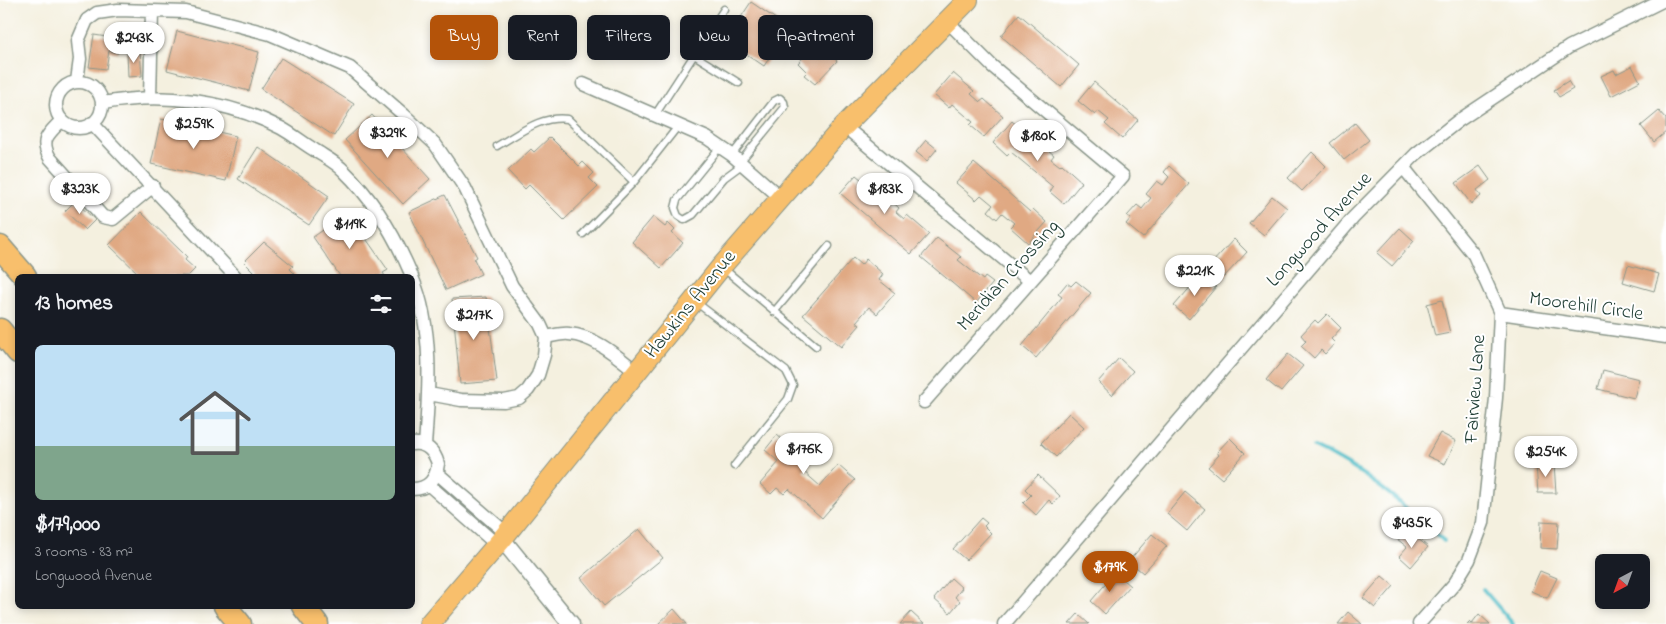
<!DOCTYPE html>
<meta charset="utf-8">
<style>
:root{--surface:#171b24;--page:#242831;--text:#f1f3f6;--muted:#9ea1a6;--accent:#b45309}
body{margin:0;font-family:"Indie Flower",sans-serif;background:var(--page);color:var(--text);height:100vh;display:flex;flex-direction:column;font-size:19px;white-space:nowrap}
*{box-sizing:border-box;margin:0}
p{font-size:16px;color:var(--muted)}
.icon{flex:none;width:28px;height:28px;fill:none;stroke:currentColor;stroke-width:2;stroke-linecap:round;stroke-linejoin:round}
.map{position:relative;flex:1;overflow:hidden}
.sheet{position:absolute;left:15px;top:274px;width:400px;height:335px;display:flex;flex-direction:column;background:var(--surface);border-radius:8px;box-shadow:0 2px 8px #0003}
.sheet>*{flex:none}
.banner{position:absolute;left:430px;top:15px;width:475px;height:45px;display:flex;gap:10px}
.needle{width:32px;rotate:221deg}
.controls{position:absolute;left:1595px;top:554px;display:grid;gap:10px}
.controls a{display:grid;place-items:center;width:55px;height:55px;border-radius:8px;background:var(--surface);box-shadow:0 2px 8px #0003;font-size:25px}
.price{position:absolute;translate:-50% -42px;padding:0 11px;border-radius:18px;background:#fff;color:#222;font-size:16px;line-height:32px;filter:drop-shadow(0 1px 2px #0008)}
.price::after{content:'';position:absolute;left:50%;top:30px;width:15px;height:11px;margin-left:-8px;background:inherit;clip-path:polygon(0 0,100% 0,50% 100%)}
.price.active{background:var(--accent);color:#fff}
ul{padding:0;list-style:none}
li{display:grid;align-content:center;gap:10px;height:265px;padding:0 20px}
li span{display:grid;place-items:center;height:155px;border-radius:8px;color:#555}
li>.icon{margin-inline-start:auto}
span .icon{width:90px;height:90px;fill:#fffc;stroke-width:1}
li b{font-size:21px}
h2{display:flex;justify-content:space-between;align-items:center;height:60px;padding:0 20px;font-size:21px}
.chip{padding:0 18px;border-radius:8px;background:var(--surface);box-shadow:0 2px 8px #0003;font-size:18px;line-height:45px}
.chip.active{background:var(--accent);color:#fff}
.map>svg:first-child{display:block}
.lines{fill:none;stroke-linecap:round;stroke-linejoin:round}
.stream{stroke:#4ebcc6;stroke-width:4}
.building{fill:#e0a983}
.service-casing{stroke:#8a968a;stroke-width:9}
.minor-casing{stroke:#8a968a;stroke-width:15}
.tertiary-casing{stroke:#8a968a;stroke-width:19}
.primary-casing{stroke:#8a968a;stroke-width:22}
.motorway-casing{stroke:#8a968a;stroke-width:25}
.service{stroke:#fff;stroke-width:6}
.minor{stroke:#fff;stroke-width:12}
.tertiary{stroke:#fff;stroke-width:16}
.primary{stroke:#f8bf6c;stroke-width:20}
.motorway{stroke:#f8bf6c;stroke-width:22}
.labels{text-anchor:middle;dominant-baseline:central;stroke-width:4;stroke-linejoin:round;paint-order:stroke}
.street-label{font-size:20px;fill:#1f3d34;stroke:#fff}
</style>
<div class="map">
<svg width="1666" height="624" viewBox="0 0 1666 624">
<rect width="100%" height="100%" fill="#fff"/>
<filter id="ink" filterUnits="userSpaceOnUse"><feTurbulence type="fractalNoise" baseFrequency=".02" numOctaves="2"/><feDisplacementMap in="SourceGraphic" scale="10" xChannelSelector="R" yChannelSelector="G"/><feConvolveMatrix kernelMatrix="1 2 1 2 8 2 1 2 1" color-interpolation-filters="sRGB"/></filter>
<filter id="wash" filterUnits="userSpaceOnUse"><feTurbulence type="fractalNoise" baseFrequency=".0096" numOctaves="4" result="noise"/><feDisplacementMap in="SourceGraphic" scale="20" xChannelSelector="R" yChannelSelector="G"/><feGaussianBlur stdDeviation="1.12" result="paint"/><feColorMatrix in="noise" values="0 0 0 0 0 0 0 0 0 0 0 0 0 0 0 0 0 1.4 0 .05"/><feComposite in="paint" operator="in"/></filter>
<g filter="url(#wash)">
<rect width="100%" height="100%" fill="#f4f0df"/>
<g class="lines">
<!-- stream -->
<path class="stream" d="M 1314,447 C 1364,469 1404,505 1444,541
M 1483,589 L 1513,624"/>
</g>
<g id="blocks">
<!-- building -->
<path class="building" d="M 751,2 L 789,28 L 764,66 L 726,40 Z
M 1019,14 L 1079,65 L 1061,87 L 1001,36 Z
M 177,31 L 259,52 L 249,91 L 167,70 Z
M 94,35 L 120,39 L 118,53 L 109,51 L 106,69 L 89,67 Z
M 817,43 L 837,61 L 815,84 L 804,75 L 807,72 L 798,63 Z
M 140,51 L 142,76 L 128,77 L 127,52 Z
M 281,58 L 354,104 L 334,136 L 261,89 Z
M 1632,66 L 1640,81 L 1611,96 L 1601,76 L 1614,70 L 1616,74 Z
M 953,73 L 974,91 L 971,94 L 980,102 L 984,99 L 1003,116 L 984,137 L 970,125 L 973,122 L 952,104 L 949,108 L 934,95 Z
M 1568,81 L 1573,89 L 1559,97 L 1554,90 Z
M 1094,82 L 1138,120 L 1122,139 L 1105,124 L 1109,120 L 1098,111 L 1095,115 L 1078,101 Z
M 1659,111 L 1666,119 L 1666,132 L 1654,142 L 1641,126 Z
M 372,115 L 430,179 L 403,204 L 345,140 Z
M 161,119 L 236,136 L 226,181 L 151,164 Z
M 1012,121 L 1032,139 L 1029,141 L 1039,150 L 1043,146 L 1054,155 L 1051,159 L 1060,166 L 1062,164 L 1082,182 L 1064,204 L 1050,192 L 1053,187 L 1011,152 L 1007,156 L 993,143 Z
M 1355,123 L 1369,140 L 1344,160 L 1330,143 Z
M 550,137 L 579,166 L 583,162 L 594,173 L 589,178 L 598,187 L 564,220 L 529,185 L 525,189 L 508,171 L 531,149 L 534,152 Z
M 926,140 L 937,149 L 927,161 L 916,152 Z
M 258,147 L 329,196 L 309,225 L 238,179 Z
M 1312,152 L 1326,166 L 1302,191 L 1288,178 Z
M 974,163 L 1030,212 L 1033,209 L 1047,222 L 1028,243 L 1010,227 L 1014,223 L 1002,213 L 997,219 L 988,211 L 993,205 L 981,195 L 976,200 L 956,183 Z
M 1169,166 L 1189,184 L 1143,238 L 1126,224 L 1131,218 L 1127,216 L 1137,205 L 1142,209 L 1151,198 L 1146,194 L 1157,181 L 1163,185 L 1169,177 L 1164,172 Z
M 1480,166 L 1490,180 L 1477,190 L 1481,196 L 1471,204 L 1456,183 Z
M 856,175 L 885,199 L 887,197 L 899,208 L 896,212 L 904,219 L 907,215 L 929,234 L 911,254 L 840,193 Z
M 445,195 L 477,257 L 474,259 L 481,274 L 446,290 L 409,212 Z
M 1272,196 L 1287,208 L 1264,235 L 1249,223 Z
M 75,201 L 95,220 L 85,230 L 65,211 Z
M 141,212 L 187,257 L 185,260 L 195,269 L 188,276 L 141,276 L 109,245 Z
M 348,213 L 388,270 L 383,273 L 385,276 L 340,276 L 313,237 Z
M 653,217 L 665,227 L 668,223 L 675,230 L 672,233 L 683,243 L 661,268 L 632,242 Z
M 1400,228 L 1414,241 L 1392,266 L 1377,253 Z
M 937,238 L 961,257 L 958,260 L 983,280 L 985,277 L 993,283 L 976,303 L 921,257 Z
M 1234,239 L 1247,252 L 1224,277 L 1210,265 Z
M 264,242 L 293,266 L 290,269 L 297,276 L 253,275 L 255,273 L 244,262 Z
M 853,258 L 861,265 L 866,259 L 883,274 L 879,280 L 895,293 L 877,314 L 869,307 L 856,322 L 860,325 L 841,347 L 803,315 Z
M 1628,265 L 1659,274 L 1654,291 L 1623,282 Z
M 1201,275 L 1216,287 L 1189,319 L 1174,306 Z
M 1076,281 L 1091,293 L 1036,358 L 1022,346 L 1062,297 L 1058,294 L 1067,283 L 1071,286 Z
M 486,297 L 497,381 L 460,384 L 452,299 Z
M 1442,300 L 1450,333 L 1435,336 L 1427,304 Z
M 1327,314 L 1341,328 L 1331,339 L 1335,343 L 1325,354 L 1321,350 L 1314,358 L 1301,346 L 1306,341 L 1301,335 L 1315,320 L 1318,323 Z
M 1288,354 L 1303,366 L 1281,392 L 1266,380 Z
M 1119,358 L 1133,371 L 1112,395 L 1098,382 Z
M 1603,370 L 1639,379 L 1634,398 L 1598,389 Z
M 1069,413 L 1084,427 L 1056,457 L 1041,443 Z
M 811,433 L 821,442 L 815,450 L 819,453 L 803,471 L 820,486 L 838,465 L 855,480 L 822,518 L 789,489 L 784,494 L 777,488 L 771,494 L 760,484 L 779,462 L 765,450 L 777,435 L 791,447 L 800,436 L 805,440 Z
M 1440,433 L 1456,441 L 1445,464 L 1427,456 Z
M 1230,438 L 1245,453 L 1222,479 L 1208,467 L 1219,455 L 1217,452 Z
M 1554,463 L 1556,493 L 1538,493 L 1536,464 Z
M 1038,475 L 1060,496 L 1053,504 L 1049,500 L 1036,515 L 1023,503 L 1031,495 L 1025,489 Z
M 1185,492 L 1205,509 L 1187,531 L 1167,514 Z
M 981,518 L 987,523 L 984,526 L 991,533 L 966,560 L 953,549 Z
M 1541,521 L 1559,522 L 1557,549 L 1540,548 Z
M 639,529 L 663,558 L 604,606 L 581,578 Z
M 1152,534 L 1167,546 L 1143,573 L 1129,561 Z
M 1401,534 L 1407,539 L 1412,534 L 1428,547 L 1411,567 L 1399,556 L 1407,547 L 1397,539 Z
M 1540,571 L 1557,578 L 1547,598 L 1531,591 Z
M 1115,573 L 1130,586 L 1105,614 L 1091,601 Z
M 1382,576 L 1394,586 L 1375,608 L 1363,598 Z
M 951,578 L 962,588 L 955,597 L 960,601 L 950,613 L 934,599 Z
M 674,609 L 687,624 L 658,624 Z
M 911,612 L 924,624 L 900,624 Z
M 1348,612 L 1362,624 L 1338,624 Z
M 1078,614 L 1089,624 L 1069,624 Z
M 1479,614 L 1490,624 L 1467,624 L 1470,621 L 1472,623 Z"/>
</g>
</g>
<g filter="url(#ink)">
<use href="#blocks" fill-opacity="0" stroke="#8a968a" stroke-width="1"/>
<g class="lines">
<defs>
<path id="service" d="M 694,55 L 739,83
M 655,115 L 724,9
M 497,146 C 520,133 541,115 568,119 L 634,182
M 720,147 L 677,200 L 675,208 L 678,216 L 684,220 L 693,215 L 724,178 L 743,164
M 732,155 L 774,101 L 780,98 L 784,102 L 785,107 L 740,162
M 583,234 L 634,182 L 679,125
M 723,268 L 816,346
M 697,303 L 786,371 L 793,385 L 788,399 L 734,466
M 774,312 L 829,246"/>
<path id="minor" d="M 77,81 L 80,59 L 78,41 L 87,20 L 97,13 L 118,10 L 186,12 L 270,34 L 350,68 L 404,115 L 435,144 L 465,188 L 512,286 L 540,324 L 546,337 L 544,355 L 538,375 L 528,390 L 519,398 L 504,401 L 461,400 L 429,394
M56 105a23 23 0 1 1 46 0a23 23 0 1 1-46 0Z
M 583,84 L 707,138 L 732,155 L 781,198
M 150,98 L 152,11
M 103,103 C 163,92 227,100 281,128 C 292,134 303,143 313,149 C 323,156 336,162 344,171 C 374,200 396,238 412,276
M 62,120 C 49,134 39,139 50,158 L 103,217 L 113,219 L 153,186
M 92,123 L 235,276
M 844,126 L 1030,281
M 1403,167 L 1474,255 L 1500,313 L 1496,398 L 1483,523 L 1469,560 L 1455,583 L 1419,624
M 412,277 C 434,328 429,391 425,445
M 1500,313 L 1666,337
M 546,337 C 553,336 562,333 569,334 C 595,336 618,357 637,372
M 924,402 L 1123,176 L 992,66 L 947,21
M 412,444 C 426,442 435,452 438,464 C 436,479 429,489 412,489
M 437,473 L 506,533
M 429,485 L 497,545
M 1004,624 L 1353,218 L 1416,154 L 1458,121 L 1569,47 L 1664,0"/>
<path id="tertiary" d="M 502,539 L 571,624"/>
<path id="primary" d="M 429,624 L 502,539 L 721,267 L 781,198 L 844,126 L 968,0"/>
<path id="motorway" d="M 0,247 L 25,276
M 0,330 L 18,352
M 225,606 L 240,624
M 303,606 L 317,624"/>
</defs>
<!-- service casing -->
<use href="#service" class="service-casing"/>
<!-- minor casing -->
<use href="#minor" class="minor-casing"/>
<!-- tertiary casing -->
<use href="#tertiary" class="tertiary-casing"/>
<!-- primary casing -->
<use href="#primary" class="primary-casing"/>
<!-- motorway casing -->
<use href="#motorway" class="motorway-casing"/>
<!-- service -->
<use href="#service" class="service"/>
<!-- minor -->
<use href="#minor" class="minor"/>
<!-- tertiary -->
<use href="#tertiary" class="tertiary"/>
<!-- primary -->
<use href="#primary" class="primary"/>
<!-- motorway -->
<use href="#motorway" class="motorway"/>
</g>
</g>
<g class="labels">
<!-- street labels -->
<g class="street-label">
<text transform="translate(1320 230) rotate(-48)">Longwood Avenue</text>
<text transform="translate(1009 276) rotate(-48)">Meridian Crossing</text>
<text transform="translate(691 305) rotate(-51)">Hawkins Avenue</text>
<text transform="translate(1586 307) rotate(8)">Moorehill Circle</text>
<text transform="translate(1476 389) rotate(-86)">Fairview Lane</text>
</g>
</g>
</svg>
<div class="controls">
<a><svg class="needle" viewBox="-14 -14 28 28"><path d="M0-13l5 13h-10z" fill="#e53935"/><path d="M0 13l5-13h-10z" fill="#9ea1a6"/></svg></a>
</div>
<b class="price" style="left:134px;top:64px">$243K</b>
<b class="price" style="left:194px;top:150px">$259K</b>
<b class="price" style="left:388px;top:159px">$329K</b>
<b class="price" style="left:1038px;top:162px">$180K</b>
<b class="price" style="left:80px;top:215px">$323K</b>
<b class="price" style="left:885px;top:215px">$183K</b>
<b class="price" style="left:350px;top:250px">$119K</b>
<b class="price" style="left:1195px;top:297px">$221K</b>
<b class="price" style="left:474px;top:341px">$217K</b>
<b class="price" style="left:804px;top:475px">$176K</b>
<b class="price" style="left:1546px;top:478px">$254K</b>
<b class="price" style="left:1412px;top:549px">$435K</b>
<b class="price active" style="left:1110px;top:593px">$179K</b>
<div class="banner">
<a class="chip active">Buy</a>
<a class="chip">Rent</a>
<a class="chip">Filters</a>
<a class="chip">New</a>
<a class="chip">Apartment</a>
</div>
<section class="sheet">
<h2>13 homes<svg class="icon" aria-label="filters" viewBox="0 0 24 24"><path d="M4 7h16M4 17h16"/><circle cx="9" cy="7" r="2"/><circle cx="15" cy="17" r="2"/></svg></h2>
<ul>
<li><span style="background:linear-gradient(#bfe0f5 65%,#7fa58c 0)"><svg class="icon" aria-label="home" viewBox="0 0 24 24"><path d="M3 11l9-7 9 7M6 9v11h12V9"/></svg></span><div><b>$179,000</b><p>3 rooms · 83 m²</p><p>Longwood Avenue</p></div></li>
</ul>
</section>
</div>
